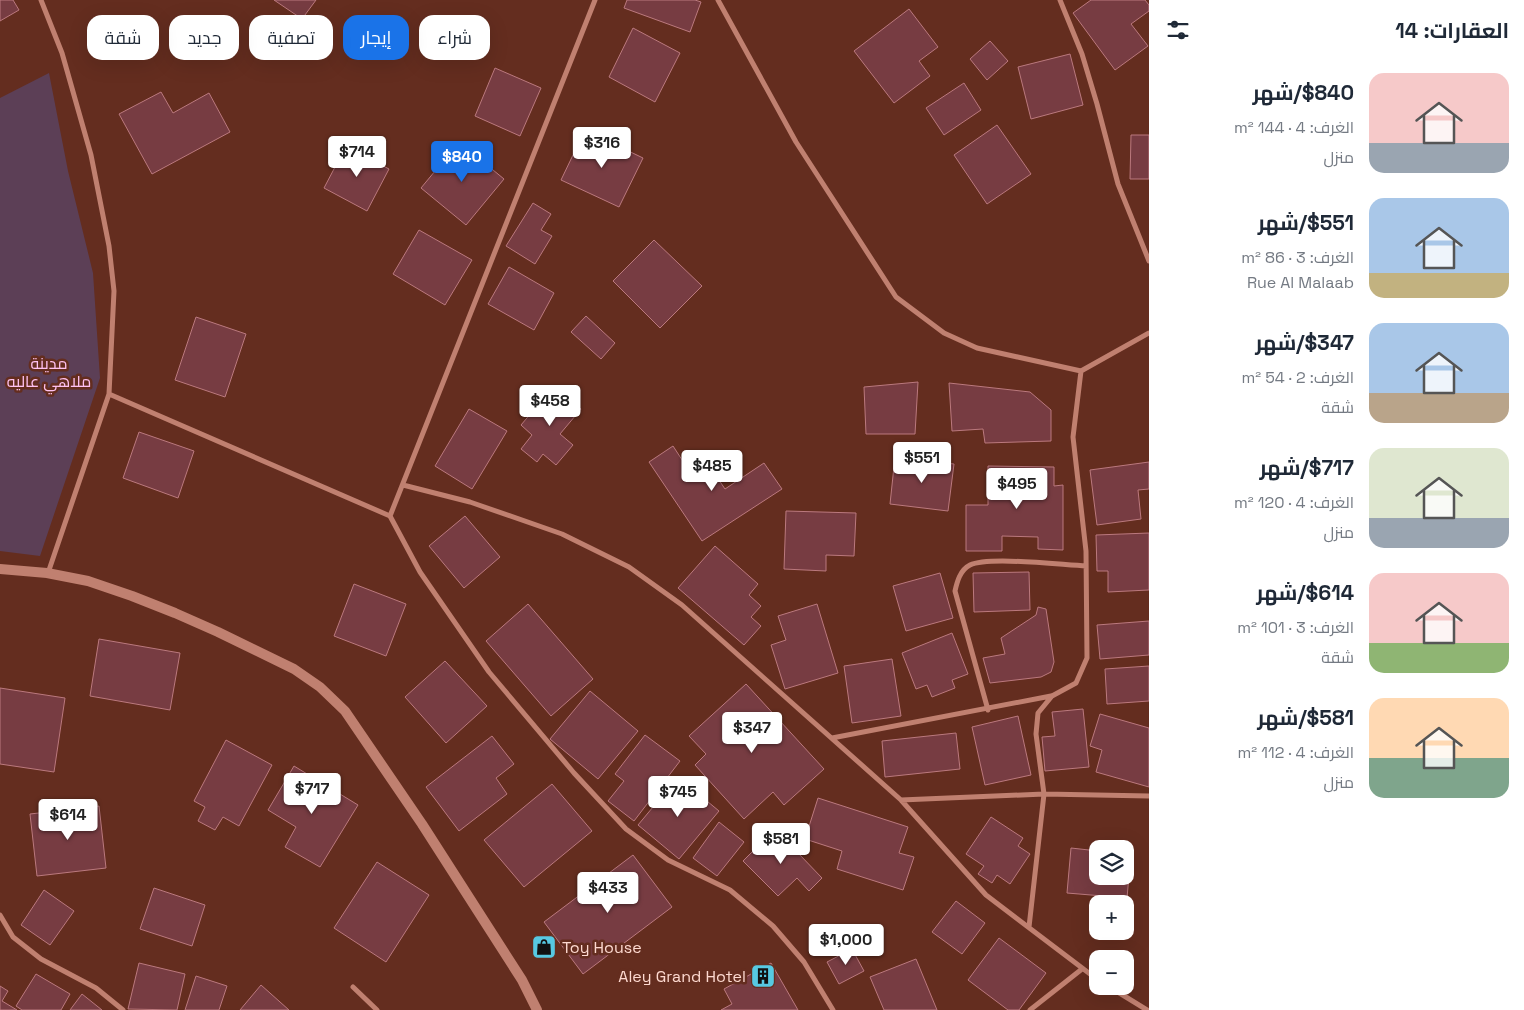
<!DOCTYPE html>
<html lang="ar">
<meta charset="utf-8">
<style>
:root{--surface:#fff;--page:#f2f2f3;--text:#1f2937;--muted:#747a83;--accent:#1a73e8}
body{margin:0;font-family:"Space Grotesk",Cairo,sans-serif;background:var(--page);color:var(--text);direction:rtl;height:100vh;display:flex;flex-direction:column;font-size:19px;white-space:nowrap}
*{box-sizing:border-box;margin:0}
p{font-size:16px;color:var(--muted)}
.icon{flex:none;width:28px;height:28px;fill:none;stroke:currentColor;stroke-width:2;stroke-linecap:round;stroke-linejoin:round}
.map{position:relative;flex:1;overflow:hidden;direction:ltr}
.sheet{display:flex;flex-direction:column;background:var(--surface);width:375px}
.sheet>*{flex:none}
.top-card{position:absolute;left:15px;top:15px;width:475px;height:45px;direction:rtl;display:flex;gap:10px}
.tools{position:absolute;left:1089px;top:840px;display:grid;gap:10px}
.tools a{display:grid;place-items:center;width:45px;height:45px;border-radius:10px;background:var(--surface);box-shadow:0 5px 20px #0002;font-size:25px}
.price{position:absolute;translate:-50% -42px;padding:0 11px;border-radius:5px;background:#fff;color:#222;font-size:16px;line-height:32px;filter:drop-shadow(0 1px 2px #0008)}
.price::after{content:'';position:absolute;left:50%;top:30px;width:15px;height:11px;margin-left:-8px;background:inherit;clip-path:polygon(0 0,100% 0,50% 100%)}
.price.active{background:var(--accent);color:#fff}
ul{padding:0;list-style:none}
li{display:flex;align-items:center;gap:15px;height:125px;padding:0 15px}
li span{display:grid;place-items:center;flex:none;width:140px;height:100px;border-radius:15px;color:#555}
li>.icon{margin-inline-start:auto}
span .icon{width:60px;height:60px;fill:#fffc;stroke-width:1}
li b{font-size:21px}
h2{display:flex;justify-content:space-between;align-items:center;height:60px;padding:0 15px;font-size:21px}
.chip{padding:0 18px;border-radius:15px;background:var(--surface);box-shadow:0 5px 20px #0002;font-size:18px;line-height:45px}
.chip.active{background:var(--accent);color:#fff}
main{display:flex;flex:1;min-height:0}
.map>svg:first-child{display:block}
.green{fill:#5c3f56}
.building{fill:#773c42;stroke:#bb797e}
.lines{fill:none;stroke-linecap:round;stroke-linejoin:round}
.minor{stroke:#c08070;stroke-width:5}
.secondary{stroke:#c08070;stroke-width:10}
.labels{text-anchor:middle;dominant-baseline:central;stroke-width:5;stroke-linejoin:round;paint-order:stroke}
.park-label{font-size:16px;fill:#ffc2f1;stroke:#642d1f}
.poi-label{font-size:16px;fill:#fdd9d0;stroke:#642d1f;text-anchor:start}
</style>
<main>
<section class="sheet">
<h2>العقارات: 14<svg class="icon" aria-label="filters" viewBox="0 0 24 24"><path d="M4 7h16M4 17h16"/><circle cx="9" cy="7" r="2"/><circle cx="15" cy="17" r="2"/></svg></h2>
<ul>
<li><span style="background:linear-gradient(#f6c9c9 70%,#9aa5b1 0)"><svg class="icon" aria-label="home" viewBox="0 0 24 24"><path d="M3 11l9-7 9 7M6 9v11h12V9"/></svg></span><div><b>$840/شهر</b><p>الغرف: 4 · 144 m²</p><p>منزل</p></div></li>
<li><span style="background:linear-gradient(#a9c7e8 75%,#c2b280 0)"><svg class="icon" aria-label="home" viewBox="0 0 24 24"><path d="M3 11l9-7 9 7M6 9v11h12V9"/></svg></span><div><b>$551/شهر</b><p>الغرف: 3 · 86 m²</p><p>Rue Al Malaab</p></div></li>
<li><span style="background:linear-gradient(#a9c7e8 70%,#b9a48a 0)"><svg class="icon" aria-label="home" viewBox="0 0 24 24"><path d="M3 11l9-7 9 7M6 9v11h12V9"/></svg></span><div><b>$347/شهر</b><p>الغرف: 2 · 54 m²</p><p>شقة</p></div></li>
<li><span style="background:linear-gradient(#dfe7d0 70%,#9aa5b1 0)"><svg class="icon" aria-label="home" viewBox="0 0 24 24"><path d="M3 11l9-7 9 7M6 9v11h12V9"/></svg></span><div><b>$717/شهر</b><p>الغرف: 4 · 120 m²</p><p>منزل</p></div></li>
<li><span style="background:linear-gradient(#f6c9c9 70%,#8fb573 0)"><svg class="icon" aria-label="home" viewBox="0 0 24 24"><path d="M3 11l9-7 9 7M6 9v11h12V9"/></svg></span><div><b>$614/شهر</b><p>الغرف: 3 · 101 m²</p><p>شقة</p></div></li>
<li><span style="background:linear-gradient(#ffd9b3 60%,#7fa58c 0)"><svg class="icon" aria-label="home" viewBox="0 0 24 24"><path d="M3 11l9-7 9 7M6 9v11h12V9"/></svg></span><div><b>$581/شهر</b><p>الغرف: 4 · 112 m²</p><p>منزل</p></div></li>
</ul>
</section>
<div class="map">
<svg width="1149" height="1010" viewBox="0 0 1149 1010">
<rect width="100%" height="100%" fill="#642d1f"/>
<!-- green -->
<path class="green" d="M 49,73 L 68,171 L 93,273 L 100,378 L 40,556 L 0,551 L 0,98 Z"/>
<!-- building -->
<path class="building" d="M 0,0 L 13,0 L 19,10 L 0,21 Z
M 274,0 L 316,0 L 302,19 Z
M 627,0 L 695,0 L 701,2 L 690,32 L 624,8 Z
M 1091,0 L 1145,0 L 1149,5 L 1149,11 L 1131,24 L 1148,46 L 1115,70 L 1073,13 Z
M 909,9 L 938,47 L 919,61 L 930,76 L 894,103 L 854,51 Z
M 633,28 L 680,53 L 655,102 L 609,77 Z
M 990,41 L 1008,61 L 987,80 L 970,59 Z
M 1070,54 L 1083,105 L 1031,119 L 1018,67 Z
M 495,68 L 541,88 L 520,136 L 475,116 Z
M 964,83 L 981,110 L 944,135 L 926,108 Z
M 161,92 L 173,113 L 209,93 L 230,132 L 152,174 L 119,114 Z
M 997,125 L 1031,174 L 987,204 L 954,155 Z
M 585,130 L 643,158 L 619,207 L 561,180 Z
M 1131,135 L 1149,135 L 1149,179 L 1130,179 Z
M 459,142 L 504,179 L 466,225 L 421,188 Z
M 346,146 L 389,169 L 367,211 L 324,188 Z
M 533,203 L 551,214 L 541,230 L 552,236 L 535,264 L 506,246 Z
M 419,230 L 472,260 L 445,305 L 393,274 Z
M 654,240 L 702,286 L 660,328 L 613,281 Z
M 509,267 L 554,293 L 534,330 L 488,304 Z
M 586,316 L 615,343 L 601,359 L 571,332 Z
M 196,317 L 246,334 L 225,397 L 175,380 Z
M 918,382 L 915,434 L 866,434 L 864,387 Z
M 949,383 L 1030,392 L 1051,410 L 1051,441 L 985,443 L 983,429 L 952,431 Z
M 554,386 L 581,409 L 560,434 L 573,445 L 556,465 L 543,454 L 537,462 L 521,449 L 532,435 L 521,425 Z
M 469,409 L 507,431 L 472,489 L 435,466 Z
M 139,432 L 194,451 L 178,498 L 123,478 Z
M 673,446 L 688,469 L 704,458 L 725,489 L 764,463 L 782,489 L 702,541 L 649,462 Z
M 895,457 L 954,464 L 948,511 L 890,504 Z
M 1149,462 L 1149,489 L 1138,490 L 1141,519 L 1097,525 L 1090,470 Z
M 988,466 L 1054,467 L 1054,486 L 1063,485 L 1063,550 L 1038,549 L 1038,537 L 1002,536 L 1002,551 L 966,551 L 966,505 L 988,505 Z
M 786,511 L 856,513 L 854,556 L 826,555 L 826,571 L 784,569 Z
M 465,516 L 500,557 L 464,588 L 429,546 Z
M 1149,533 L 1149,590 L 1108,592 L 1108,571 L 1097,571 L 1096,535 Z
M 715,546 L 758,584 L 749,595 L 761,606 L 751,617 L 761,626 L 744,645 L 678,588 Z
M 1029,572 L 1030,610 L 974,612 L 973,573 Z
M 940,573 L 953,618 L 906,631 L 893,586 Z
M 354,584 L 406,604 L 386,656 L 334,636 Z
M 528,604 L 593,679 L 551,716 L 486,641 Z
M 817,604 L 838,673 L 785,689 L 771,645 L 786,640 L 778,616 Z
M 1038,607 L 1046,609 L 1054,662 L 1051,672 L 1041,677 L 990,683 L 983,658 L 1005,654 L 1001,638 L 1036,615 Z
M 1149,621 L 1149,655 L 1100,659 L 1097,625 Z
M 952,633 L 968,674 L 952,680 L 955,688 L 932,697 L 927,685 L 916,689 L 902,653 Z
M 99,639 L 180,653 L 170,710 L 90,696 Z
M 892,659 L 901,716 L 852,723 L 844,666 Z
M 445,661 L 487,706 L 446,743 L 405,697 Z
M 1149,666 L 1149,701 L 1107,704 L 1105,669 Z
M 746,684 L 824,769 L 784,805 L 773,792 L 744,819 L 695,765 L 706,754 L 689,736 Z
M 0,688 L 65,698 L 54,772 L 0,764 Z
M 590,691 L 638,731 L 598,779 L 550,739 Z
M 1083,709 L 1089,767 L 1045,771 L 1042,737 L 1055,736 L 1052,712 Z
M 1100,714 L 1149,728 L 1149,787 L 1096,772 L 1102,750 L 1090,746 Z
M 1018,716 L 1031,775 L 985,785 L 972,727 Z
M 956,733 L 960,769 L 885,777 L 882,741 Z
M 645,735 L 680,761 L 634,821 L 608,801 L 624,781 L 615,774 Z
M 492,736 L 514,764 L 496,778 L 507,794 L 459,831 L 426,787 Z
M 226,740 L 272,765 L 239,826 L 223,817 L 215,830 L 198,821 L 205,807 L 194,801 Z
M 294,766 L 358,805 L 320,867 L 285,847 L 296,827 L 268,810 Z
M 678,777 L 719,811 L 679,859 L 638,825 Z
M 552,784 L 592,831 L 524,887 L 484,840 Z
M 818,798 L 908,827 L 899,853 L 914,857 L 903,890 L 837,869 L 842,851 L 805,839 Z
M 99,806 L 106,868 L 37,876 L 30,814 Z
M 991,817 L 1023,838 L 1018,846 L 1030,854 L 1010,884 L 997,875 L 992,883 L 978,874 L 984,866 L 966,854 Z
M 719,822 L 744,842 L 717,876 L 693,858 Z
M 775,829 L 822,878 L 809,891 L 797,878 L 778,896 L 743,861 Z
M 1071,848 L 1098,851 L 1098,876 L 1125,876 L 1125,853 L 1131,853 L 1127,898 L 1067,893 Z
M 633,855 L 672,907 L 583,974 L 544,922 Z
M 377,862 L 429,895 L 386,962 L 334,928 Z
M 154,888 L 205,905 L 192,946 L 140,929 Z
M 44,890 L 74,911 L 50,945 L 21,925 Z
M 956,901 L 985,923 L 962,954 L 932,932 Z
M 999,938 L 1046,973 L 1019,1010 L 1008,1010 L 968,980 Z
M 852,949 L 864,971 L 839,984 L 827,962 Z
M 916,959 L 937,1010 L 884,1010 L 870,977 Z
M 139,963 L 185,974 L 177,1010 L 128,1009 Z
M 771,963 L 798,1010 L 721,1010 L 732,1004 L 724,989 Z
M 36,974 L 70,994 L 61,1010 L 22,1010 L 16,1006 Z
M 196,976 L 227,986 L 219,1010 L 185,1010 Z
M 261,985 L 289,1010 L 240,1010 Z
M 0,986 L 8,991 L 2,1001 L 17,1010 L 0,1010 Z
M 82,994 L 102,1010 L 70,1010 Z"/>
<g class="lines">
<!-- minor -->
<path class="minor" d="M 41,0 L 62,53 L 91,155 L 109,246 L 114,291 L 109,394
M 718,0 L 796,142 L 896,297 L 944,333 L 977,348 L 1081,371 L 1073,437 L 1086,551 L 1087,658 L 1076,683 L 1052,696 L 1038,713 L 1036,734 L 1044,794 L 1029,927
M 1060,0 L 1082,54 L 1097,104 L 1118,184 L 1149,261
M 1081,371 L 1149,333
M 403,485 L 470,502 L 562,534 L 629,567 L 682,605 L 901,800 L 986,895 L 1098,980
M 390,516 L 595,0
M 48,573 L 109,394 L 390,516 L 420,572 L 489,672 L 574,773 L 626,829 L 668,860 L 730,890 L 773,926 L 804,962 L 833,1010
M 988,710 L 955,591 C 957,582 960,570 970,565 C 989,556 1062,565 1086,566
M 832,738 L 1051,696
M 901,800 L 1044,794 L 1149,796
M 0,915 L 13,937 L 41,959 L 96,988 L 123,1010
M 1108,986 L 1147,1010
M 353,987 L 377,1010
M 1030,1010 L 1082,969"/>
<!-- secondary -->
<path class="secondary" d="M 0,569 L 47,573 L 88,581 L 132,596 L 175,613 L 218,632 L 294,669 L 320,687 L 345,711 L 422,824 L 522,980 L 537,1010"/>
</g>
<!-- icons -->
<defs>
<symbol id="shop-square" viewBox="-11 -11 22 22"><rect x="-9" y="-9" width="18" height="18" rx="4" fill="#57c9e2" stroke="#642d1f"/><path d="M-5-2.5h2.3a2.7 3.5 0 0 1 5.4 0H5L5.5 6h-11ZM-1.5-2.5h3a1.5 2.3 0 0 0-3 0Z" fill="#111"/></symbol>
<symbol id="building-square" viewBox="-11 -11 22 22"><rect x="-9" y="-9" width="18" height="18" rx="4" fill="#57c9e2" stroke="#642d1f"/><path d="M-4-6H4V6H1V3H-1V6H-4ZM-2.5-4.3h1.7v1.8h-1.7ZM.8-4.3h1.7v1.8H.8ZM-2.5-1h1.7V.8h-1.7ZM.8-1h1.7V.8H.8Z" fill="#111"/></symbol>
</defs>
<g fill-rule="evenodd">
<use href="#shop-square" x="530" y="933" width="28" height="28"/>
<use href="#building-square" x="749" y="962" width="28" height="28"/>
</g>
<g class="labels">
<!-- park labels -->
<g class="park-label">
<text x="49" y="363">مدينة<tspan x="49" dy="18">ملاهي عاليه</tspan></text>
</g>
<!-- poi labels -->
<g class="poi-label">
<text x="562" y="947">Toy House</text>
<text x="746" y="976" text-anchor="end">Aley Grand Hotel</text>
</g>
</g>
</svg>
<div class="tools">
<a><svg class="icon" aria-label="layers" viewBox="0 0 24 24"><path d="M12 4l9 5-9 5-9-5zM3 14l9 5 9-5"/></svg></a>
<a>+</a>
<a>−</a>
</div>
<b class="price" style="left:602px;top:169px">$316</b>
<b class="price" style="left:357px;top:178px">$714</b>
<b class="price active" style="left:462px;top:183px">$840</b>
<b class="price" style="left:550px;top:427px">$458</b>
<b class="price" style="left:922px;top:484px">$551</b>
<b class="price" style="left:712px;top:492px">$485</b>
<b class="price" style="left:1017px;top:510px">$495</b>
<b class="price" style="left:752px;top:754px">$347</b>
<b class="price" style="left:312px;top:815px">$717</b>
<b class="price" style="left:678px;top:818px">$745</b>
<b class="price" style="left:68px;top:841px">$614</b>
<b class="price" style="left:781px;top:865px">$581</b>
<b class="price" style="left:608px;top:914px">$433</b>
<b class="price" style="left:846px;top:966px">$1,000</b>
<div class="top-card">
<a class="chip">شراء</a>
<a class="chip active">إيجار</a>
<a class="chip">تصفية</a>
<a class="chip">جديد</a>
<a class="chip">شقة</a>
</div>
</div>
</main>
